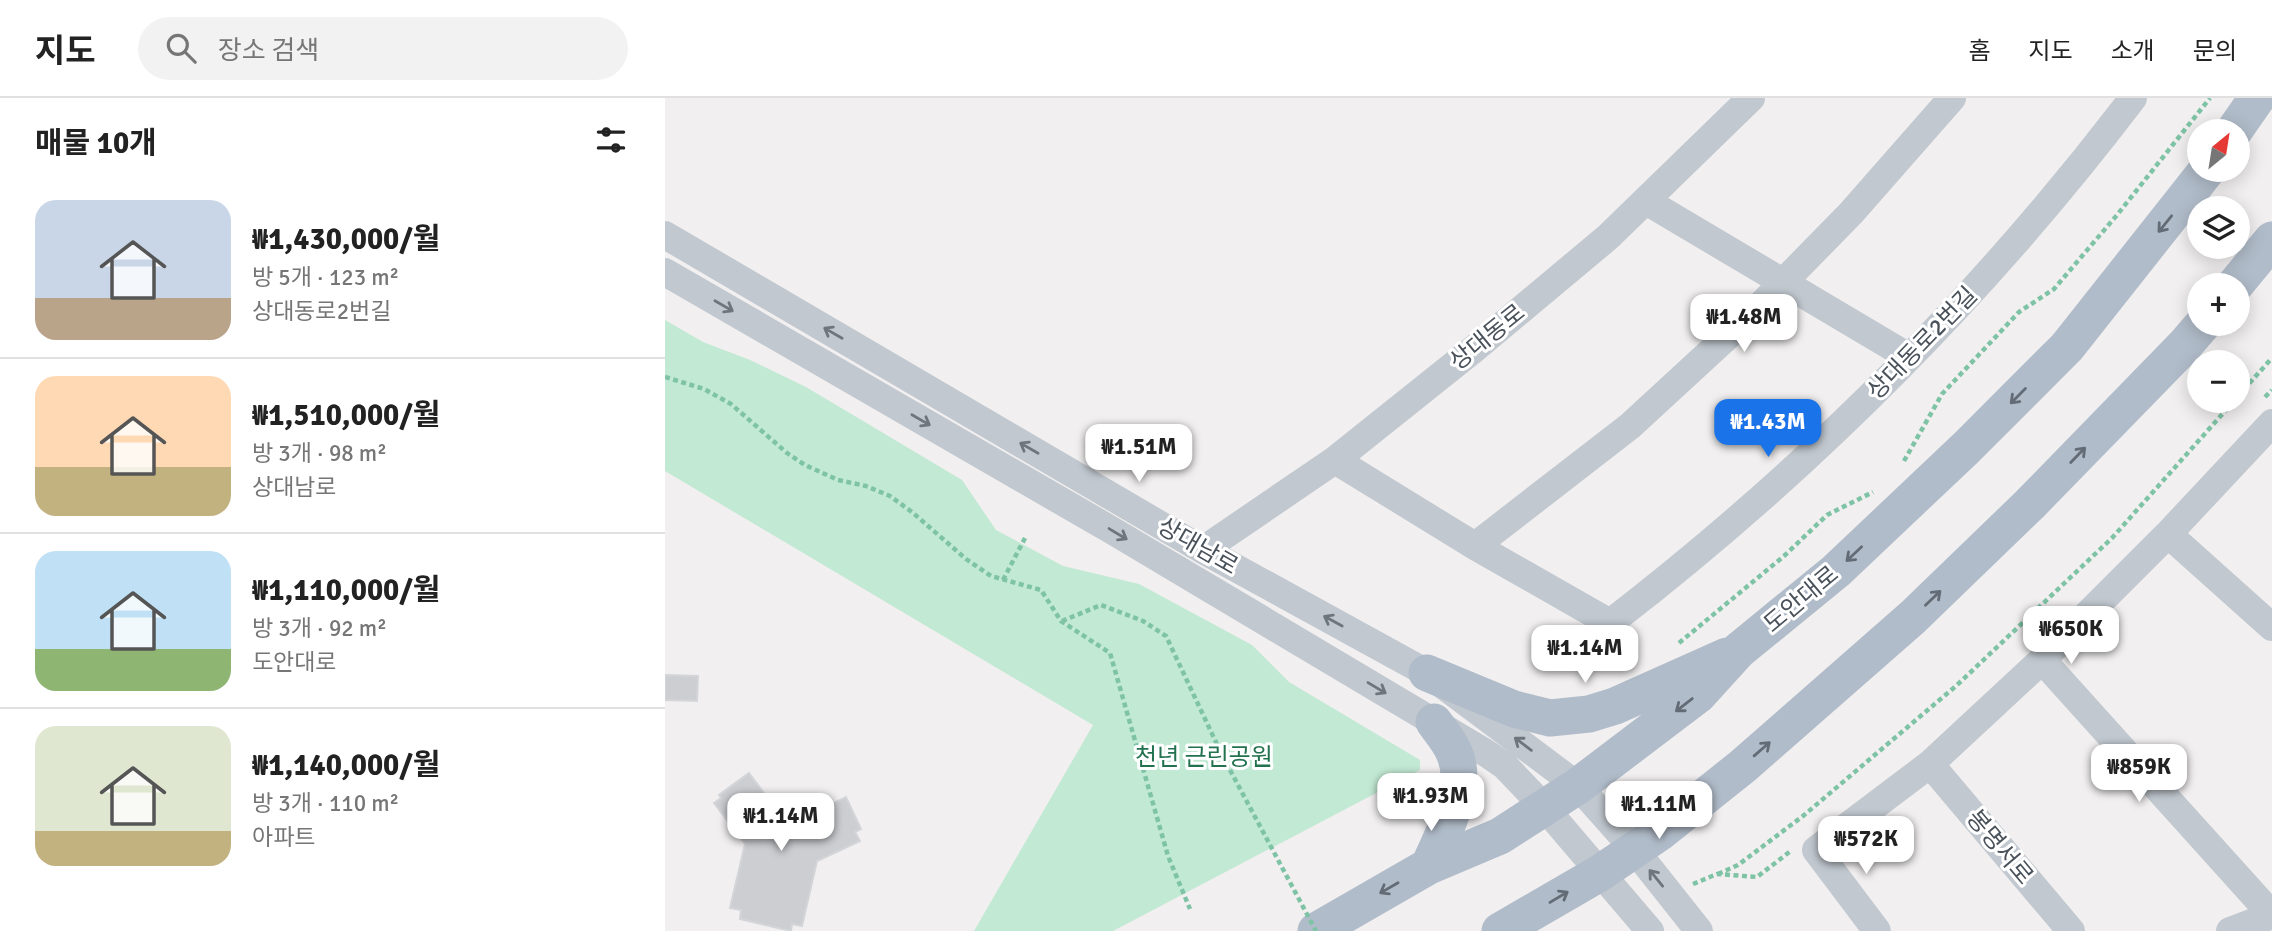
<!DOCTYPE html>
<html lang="ko">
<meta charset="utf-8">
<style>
:root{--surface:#fff;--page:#f2f2f2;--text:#222;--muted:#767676;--line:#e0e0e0;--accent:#1a73e8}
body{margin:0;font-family:Signika,"Noto Sans KR",sans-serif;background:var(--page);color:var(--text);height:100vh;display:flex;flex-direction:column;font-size:26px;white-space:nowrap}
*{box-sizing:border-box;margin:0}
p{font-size:23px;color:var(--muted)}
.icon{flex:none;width:38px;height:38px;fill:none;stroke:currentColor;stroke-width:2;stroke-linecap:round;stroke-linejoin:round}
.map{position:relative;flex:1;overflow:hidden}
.details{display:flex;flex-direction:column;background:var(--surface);width:665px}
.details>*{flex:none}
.needle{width:46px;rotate:30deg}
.fabs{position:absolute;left:1522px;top:21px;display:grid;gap:14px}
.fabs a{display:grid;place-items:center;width:63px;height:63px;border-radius:50%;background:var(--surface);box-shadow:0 4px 18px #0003;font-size:35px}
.price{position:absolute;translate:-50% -60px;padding:0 16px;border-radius:14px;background:#fff;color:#222;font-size:23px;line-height:46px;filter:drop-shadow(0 2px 4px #0008)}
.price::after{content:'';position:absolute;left:50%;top:42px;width:21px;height:16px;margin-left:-10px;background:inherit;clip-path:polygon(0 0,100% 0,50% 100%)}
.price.current{background:var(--accent);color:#fff}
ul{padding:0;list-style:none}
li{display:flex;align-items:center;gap:21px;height:175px;padding:0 35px}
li+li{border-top:2px solid var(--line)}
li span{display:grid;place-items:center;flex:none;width:196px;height:140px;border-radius:21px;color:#555}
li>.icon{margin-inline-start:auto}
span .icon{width:84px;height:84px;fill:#fffc;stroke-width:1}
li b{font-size:30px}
h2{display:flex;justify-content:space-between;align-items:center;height:84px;padding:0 35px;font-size:30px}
header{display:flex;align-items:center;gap:42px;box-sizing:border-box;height:98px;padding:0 35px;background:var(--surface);border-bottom:2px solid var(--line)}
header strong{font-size:33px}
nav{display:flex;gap:38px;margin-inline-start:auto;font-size:24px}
.search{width:490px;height:63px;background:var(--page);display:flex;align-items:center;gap:18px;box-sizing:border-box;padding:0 24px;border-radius:38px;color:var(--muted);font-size:26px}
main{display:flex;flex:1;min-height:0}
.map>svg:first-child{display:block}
.green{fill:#c2e9d3}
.building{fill:#ccced2;stroke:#d3d5d9;stroke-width:2}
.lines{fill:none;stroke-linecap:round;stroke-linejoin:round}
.path{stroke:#7ec3a5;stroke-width:4.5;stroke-dasharray:5 3.5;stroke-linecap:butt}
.minor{stroke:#c1c8cf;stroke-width:28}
.major{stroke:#b1bcca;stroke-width:37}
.path-bridge{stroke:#7ec3a5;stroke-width:4.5;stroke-dasharray:5 3.5;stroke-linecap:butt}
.oneway{stroke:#636c76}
.oneway2{stroke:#6d757d}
.labels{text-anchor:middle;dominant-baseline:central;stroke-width:6;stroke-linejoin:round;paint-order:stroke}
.street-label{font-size:24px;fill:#49515a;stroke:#fff}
.park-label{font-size:24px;fill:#22724f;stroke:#fff}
</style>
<header>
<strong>지도</strong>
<div class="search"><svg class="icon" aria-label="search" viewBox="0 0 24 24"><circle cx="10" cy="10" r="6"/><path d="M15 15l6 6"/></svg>장소 검색</div>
<nav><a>홈</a><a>지도</a><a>소개</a><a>문의</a></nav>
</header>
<main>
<section class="details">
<h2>매물 10개<svg class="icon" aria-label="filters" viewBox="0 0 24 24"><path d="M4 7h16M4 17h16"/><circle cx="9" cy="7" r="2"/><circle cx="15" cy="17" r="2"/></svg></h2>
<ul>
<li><span style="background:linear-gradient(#c9d6e8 70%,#b9a48a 0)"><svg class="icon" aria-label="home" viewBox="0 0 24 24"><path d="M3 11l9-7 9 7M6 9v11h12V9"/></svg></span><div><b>₩1,430,000/월</b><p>방 5개 · 123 m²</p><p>상대동로2번길</p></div></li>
<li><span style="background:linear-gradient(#ffd9b3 65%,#c2b280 0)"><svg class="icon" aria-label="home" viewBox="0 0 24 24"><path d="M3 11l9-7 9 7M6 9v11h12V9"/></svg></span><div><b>₩1,510,000/월</b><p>방 3개 · 98 m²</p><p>상대남로</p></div></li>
<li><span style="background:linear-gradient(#bfe0f5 70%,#8fb573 0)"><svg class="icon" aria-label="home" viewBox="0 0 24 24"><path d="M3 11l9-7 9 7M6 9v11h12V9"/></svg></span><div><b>₩1,110,000/월</b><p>방 3개 · 92 m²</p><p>도안대로</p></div></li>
<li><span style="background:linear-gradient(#dfe7d0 75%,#c2b280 0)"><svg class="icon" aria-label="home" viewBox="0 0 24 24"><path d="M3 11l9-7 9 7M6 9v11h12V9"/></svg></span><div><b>₩1,140,000/월</b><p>방 3개 · 110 m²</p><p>아파트</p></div></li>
</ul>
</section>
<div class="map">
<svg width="1607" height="833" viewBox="0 0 1607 833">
<rect width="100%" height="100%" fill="#f1efef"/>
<!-- green -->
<path class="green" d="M 0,222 L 38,244 L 85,262 L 141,289 L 297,382 L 331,432 L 398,468 L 474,486 L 587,547 L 624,584 L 755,662 L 755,672 L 448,833 L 309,833 L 428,627 L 0,373 Z"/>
<!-- building -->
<path class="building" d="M 0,577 L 33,578 L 32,603 L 0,602 Z
M 84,675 L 117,719 L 131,723 L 181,699 L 196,731 L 190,734 L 195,743 L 152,763 L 137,828 L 127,826 L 126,833 L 75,821 L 76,812 L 65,810 L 80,746 L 49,705 L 56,700 L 54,697 Z"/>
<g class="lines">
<!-- path -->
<path class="path" d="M 0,279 L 39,291 L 66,306 L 122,355 L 140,367 L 173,382 L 201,388 L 225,398 L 247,414 L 301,461 L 326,478 L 376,492 L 396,523 L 445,555 L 503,758 L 525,811
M 1573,298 L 1607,260
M 1600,299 L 1607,292
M 1239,363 L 1277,296 L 1354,214 L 1389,191 L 1452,117 L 1545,0
M 338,482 L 360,440
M 397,523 L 436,507 L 478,523 L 501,538 L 557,657
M 1014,545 L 1119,458 L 1162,417 L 1208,394
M 1053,776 L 1073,767 L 1138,718 L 1291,588 L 1447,440 L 1569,303
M 1028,786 L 1052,776 L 1092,779 L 1127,752"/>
<!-- minor -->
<path class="minor" d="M 981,103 L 1244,259
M 0,137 L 538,452 L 762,575 L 913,688 L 969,751 L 1034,833
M 0,174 L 448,433 L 821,655 L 840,668 L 880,710 L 985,833
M 670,362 L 810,448 L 945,525 C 1141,374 1318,197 1468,0
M 1503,436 L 1607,529
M 810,448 L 965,328 L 1092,211 L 1186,115 L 1287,0
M 538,452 L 670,362 L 809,251 L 943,139 L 1086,0
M 1377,562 L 1607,817
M 1265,666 L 1406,833
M 1212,833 L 1151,752 L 1265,666 L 1377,562 L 1503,436 L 1607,325
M 1565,833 L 1607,817"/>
<!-- major -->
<path class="major" d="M 1569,33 L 1592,0
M 1570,187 L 1607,142
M 762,575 L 849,611 L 885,620 L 924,616 L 950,608 L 1062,558
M 764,768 C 777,738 804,690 790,657 C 786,645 776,634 769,624
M 651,833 L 764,768 L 835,738 L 913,688 L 1033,597 L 1073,553 L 1171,473 L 1301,350 L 1402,249 L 1542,72
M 835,833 L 935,775 L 994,735 L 1078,668 L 1248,519 L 1365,406 L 1519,248 L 1538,226"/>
<!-- path-bridge -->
<path class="path-bridge" d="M 557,657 L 651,833"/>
</g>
<!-- one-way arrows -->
<defs><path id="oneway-shaft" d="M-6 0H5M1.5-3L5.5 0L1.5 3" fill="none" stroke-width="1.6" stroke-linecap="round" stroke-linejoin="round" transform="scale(1.75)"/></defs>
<g class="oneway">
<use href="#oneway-shaft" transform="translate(1500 126) rotate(129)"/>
<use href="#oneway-shaft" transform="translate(1353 298) rotate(135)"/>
<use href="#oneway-shaft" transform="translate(1413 357) rotate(-46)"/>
<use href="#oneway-shaft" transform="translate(1189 456) rotate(137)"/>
<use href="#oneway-shaft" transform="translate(1268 500) rotate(-44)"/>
<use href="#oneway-shaft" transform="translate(1019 607) rotate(142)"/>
<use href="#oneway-shaft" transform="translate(1097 651) rotate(-41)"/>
<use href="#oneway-shaft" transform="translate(724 790) rotate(150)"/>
<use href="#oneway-shaft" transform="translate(894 799) rotate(-31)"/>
</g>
<g class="oneway2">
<use href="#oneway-shaft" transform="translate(59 208) rotate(30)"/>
<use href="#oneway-shaft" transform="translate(168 235) rotate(-150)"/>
<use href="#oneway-shaft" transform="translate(256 322) rotate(30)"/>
<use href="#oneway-shaft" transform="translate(364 350) rotate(-150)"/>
<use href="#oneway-shaft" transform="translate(453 436) rotate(31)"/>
<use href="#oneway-shaft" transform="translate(668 523) rotate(-151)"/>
<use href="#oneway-shaft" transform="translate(712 590) rotate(31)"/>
<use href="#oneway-shaft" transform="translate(858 646) rotate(-143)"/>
<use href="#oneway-shaft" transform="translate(991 780) rotate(-129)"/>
</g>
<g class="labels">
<!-- street labels -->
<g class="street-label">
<text transform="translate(822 239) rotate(-39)">상대동로</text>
<text transform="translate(1257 245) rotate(-46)">상대동로2번길</text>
<text transform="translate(533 448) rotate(30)">상대남로</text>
<text transform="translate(1136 501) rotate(-40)">도안대로</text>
<text transform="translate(1335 749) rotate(50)">봉명서로</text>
</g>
<!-- park labels -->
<g class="park-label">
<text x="539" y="659">천년 근린공원</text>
</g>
</g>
</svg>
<div class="fabs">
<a><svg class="needle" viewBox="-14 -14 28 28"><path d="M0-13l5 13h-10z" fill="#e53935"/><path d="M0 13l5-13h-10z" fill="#767676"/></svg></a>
<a><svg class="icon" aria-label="layers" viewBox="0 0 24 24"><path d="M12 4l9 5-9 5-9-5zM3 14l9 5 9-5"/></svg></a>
<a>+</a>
<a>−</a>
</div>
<b class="price" style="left:1079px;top:256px">₩1.48M</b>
<b class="price current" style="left:1103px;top:361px">₩1.43M</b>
<b class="price" style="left:474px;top:386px">₩1.51M</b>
<b class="price" style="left:1406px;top:568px">₩650K</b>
<b class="price" style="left:920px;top:587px">₩1.14M</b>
<b class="price" style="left:1474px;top:706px">₩859K</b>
<b class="price" style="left:766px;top:735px">₩1.93M</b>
<b class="price" style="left:994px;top:743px">₩1.11M</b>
<b class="price" style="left:116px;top:755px">₩1.14M</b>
<b class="price" style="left:1201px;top:778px">₩572K</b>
</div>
</main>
